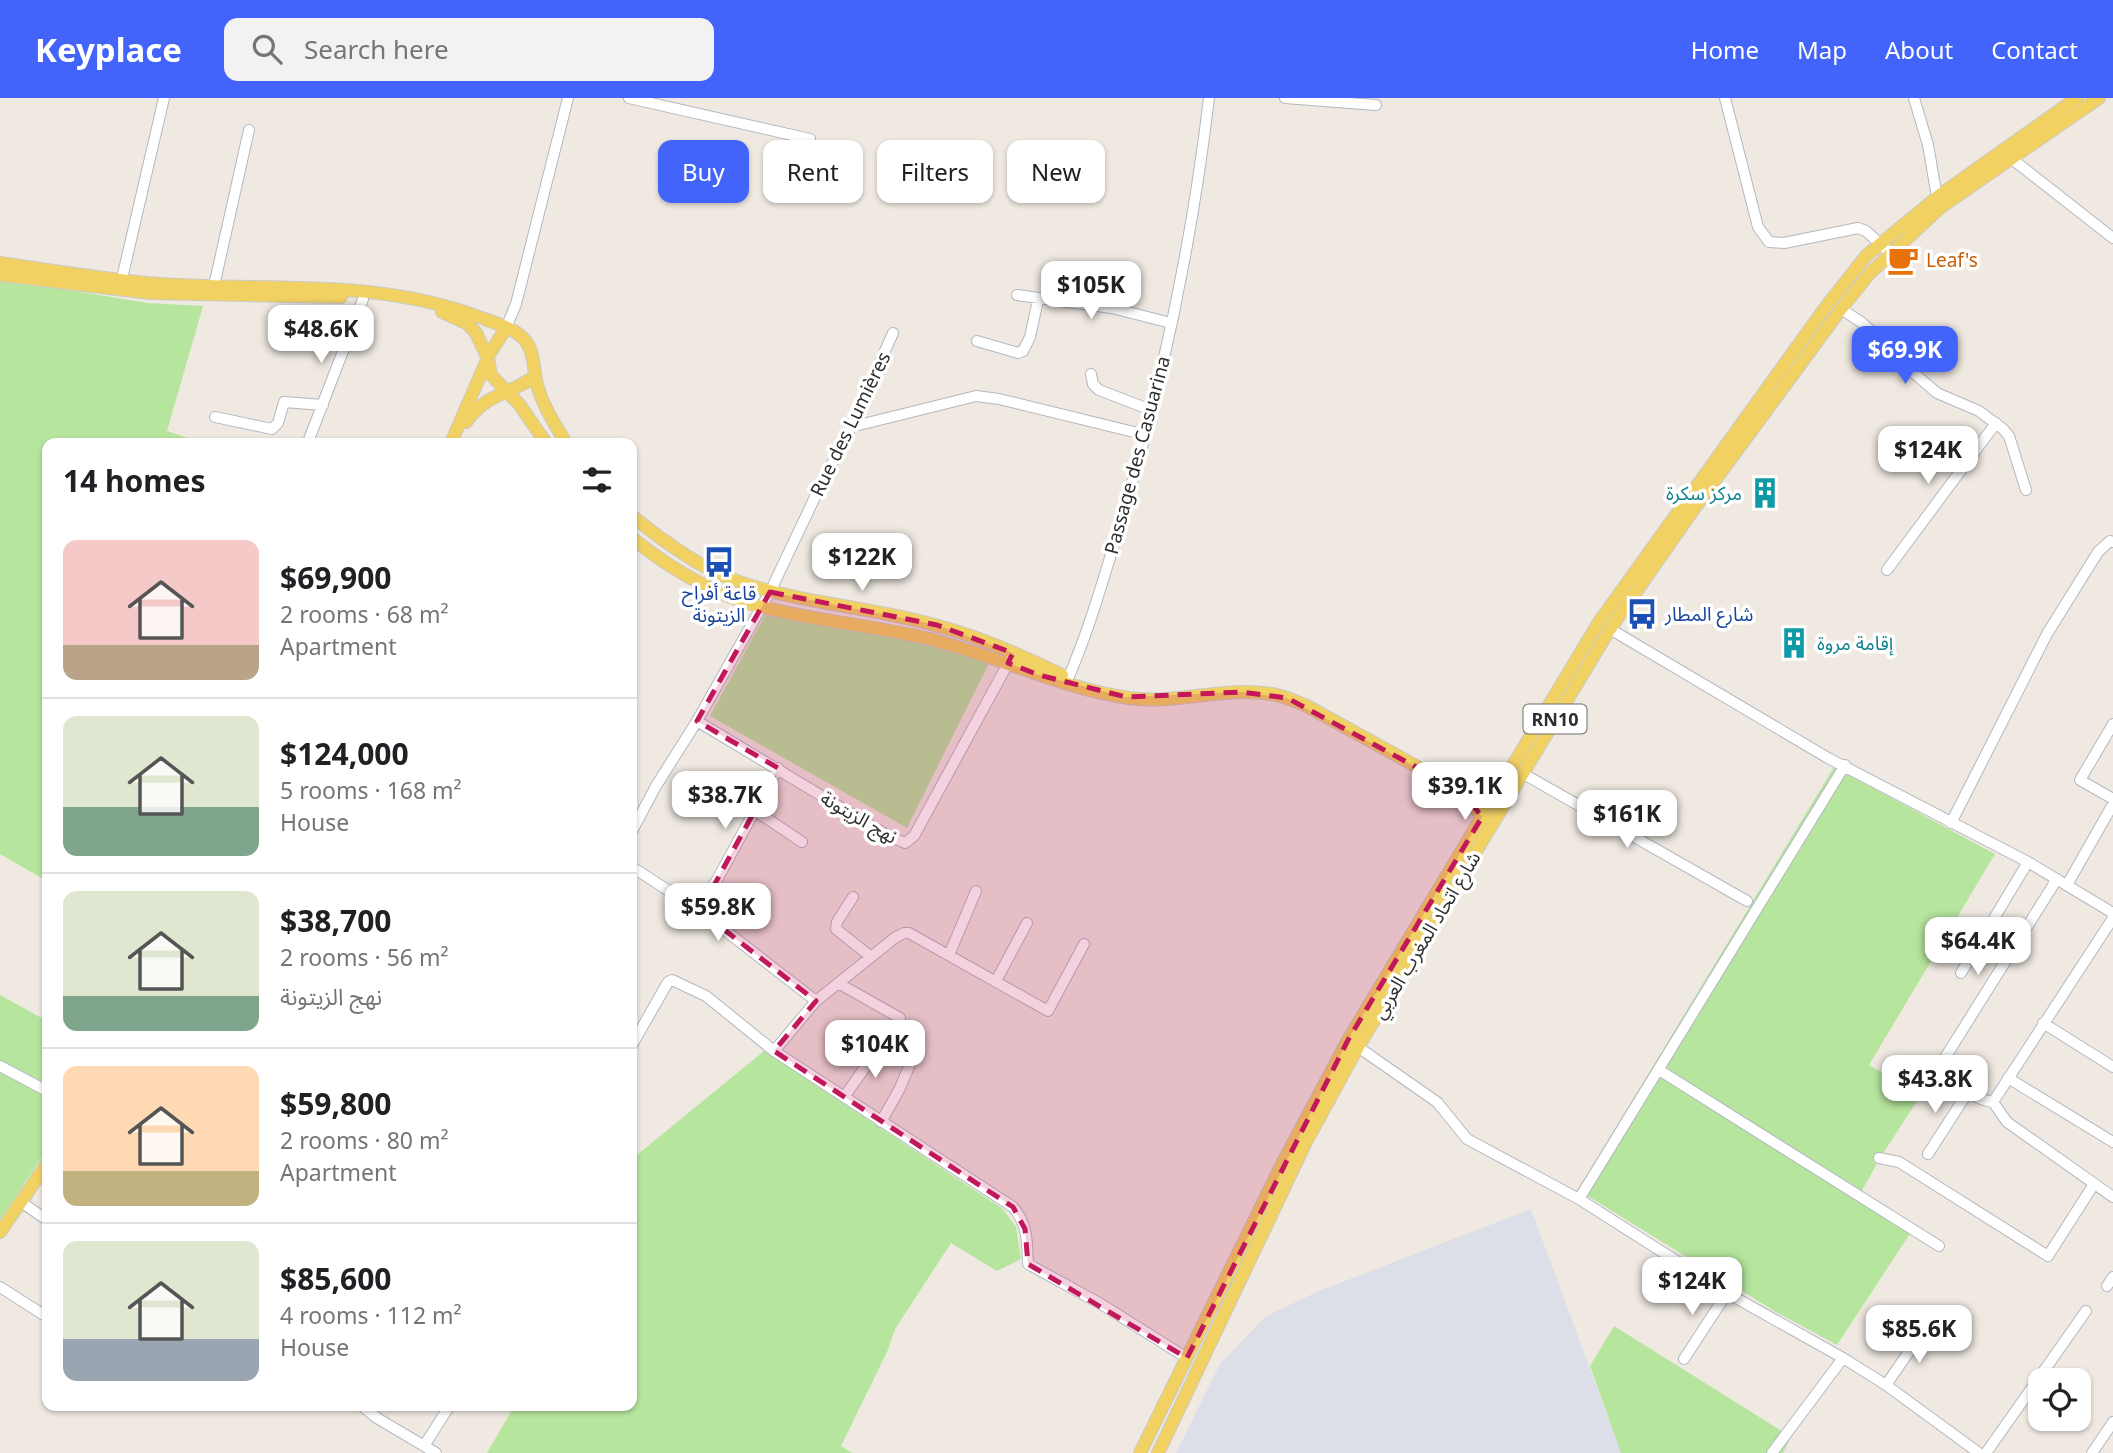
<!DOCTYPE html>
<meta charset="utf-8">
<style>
:root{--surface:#fff;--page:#f2f2f2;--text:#202124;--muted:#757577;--line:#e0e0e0;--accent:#4264fb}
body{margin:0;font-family:"Noto Sans","Noto Sans Arabic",sans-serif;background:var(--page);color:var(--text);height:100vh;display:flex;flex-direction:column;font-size:26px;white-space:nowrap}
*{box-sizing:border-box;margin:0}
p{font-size:23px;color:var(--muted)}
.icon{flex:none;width:38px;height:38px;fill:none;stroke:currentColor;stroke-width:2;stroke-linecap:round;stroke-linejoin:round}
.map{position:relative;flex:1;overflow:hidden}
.panel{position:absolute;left:42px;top:340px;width:595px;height:973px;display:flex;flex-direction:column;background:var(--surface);border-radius:14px;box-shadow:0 2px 5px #0004}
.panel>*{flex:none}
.hud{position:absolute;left:658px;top:42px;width:665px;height:63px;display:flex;gap:14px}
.fabs{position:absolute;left:2028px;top:1270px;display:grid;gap:14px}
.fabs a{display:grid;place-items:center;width:63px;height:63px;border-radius:14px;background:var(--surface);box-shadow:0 2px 5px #0004;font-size:35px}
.price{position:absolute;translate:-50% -60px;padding:0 16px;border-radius:14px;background:#fff;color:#222;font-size:23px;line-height:46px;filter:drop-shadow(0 2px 4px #0008)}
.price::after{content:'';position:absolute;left:50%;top:42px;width:21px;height:16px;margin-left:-10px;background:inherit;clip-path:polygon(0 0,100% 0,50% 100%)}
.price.selected{background:var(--accent);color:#fff}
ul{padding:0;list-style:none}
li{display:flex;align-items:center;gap:21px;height:175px;padding:0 21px}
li+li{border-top:2px solid var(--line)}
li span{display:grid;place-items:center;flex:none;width:196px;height:140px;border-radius:14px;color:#555}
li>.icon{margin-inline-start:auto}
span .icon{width:84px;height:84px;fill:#fffc;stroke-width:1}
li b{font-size:30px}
h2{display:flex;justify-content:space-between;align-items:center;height:84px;padding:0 21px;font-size:30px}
.chip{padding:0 24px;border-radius:14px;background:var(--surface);box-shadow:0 2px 5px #0004;font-size:24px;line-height:63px}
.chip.selected{background:var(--accent);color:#fff}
header{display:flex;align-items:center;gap:42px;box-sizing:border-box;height:98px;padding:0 35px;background:var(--accent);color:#fff}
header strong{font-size:33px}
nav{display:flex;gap:38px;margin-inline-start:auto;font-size:24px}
.search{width:490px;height:63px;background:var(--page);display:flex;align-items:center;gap:18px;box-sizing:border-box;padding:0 24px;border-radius:14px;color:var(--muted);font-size:26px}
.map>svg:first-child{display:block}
.airport{fill:#dcdee8}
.green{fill:#b6e59e}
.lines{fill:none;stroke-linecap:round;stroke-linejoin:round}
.minor-casing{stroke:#b4b7c1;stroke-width:12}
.major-casing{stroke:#c9c9c9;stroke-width:14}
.minor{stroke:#fff;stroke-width:10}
.major{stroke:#f2d163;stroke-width:12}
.marked{fill:#c2185b;fill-opacity:0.2;stroke:#c2185b;stroke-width:5;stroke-dasharray:14 9;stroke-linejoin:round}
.labels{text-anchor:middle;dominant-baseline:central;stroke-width:7;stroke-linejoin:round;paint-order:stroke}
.shield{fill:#fff;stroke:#6d6d6d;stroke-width:2}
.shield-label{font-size:18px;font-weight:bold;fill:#2e2e2e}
.food-label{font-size:19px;fill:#c56008;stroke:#fff;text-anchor:start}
.street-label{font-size:19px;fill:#2e2e2e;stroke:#fff}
.culture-label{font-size:19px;fill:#0d838f;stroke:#fff;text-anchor:end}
.transit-label{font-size:19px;fill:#164399;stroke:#fff}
</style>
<header>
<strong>Keyplace</strong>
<div class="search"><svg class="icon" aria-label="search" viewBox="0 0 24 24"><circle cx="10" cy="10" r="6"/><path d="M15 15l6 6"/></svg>Search here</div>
<nav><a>Home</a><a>Map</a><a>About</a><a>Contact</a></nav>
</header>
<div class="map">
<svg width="2113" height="1355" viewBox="0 0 2113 1355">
<rect width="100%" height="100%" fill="#efe9e1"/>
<!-- airport -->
<path class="airport" d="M 1531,1111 L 1621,1355 L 1176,1355 L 1220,1266 L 1265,1219 L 1319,1193 Z"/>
<!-- green -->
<path class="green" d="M 0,181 L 148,205 L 203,208 L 167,333 L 202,345 L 47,345 L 47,783 L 0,756 Z
M 765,517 L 908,541 L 989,565 L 907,730 L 710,618 Z
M 1834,669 L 1995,756 L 1869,967 L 1921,997 L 1880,1060 L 1859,1098 L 1911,1134 L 1837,1247 L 1776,1214 L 1578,1092 Z
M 0,897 L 47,923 L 47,1052 L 0,1122 Z
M 764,953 L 1003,1111 L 1016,1129 L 1021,1161 L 997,1173 L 951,1145 L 895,1231 L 887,1254 L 841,1348 L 852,1355 L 487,1355 L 515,1307 L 632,1307 L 632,1061 Z
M 1614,1228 L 1791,1339 L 1783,1355 L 1621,1355 L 1590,1268 Z"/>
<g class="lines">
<defs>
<path id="minor" d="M 629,0 L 810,41
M 1285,0 L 1376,7
M 1725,0 L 1758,129 L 1769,144 L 1784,145 L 1858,130 L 1866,133 L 1890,155
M 1914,0 L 1928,47 L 1937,99
M 2012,61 L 2113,140
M 214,188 L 249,32
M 120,189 L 164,0
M 1017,197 L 1112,210 L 1171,225
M 1841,211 L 1861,224 L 1890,249 L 1916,277 L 1937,295 L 1979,313 L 2003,331 L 2009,338 L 2026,392
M 506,230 L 516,206 L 568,0
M 977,243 L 1018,255 L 1023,253 L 1030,239 L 1038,202
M 1091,276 L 1093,286 L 1099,292 L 1151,312
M 215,319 L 272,331 L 278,325 L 284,304 L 323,307
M 851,329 L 976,298 L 999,301 L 1146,337
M 308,344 L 363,201
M 1887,472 L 1996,325
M 1610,531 L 1828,660 L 2028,764 L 2113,815
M 1066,585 C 1088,536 1103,482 1119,430 C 1161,291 1192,144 1209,0
M 697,623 L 885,736 L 905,745 L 914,738 L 1011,560
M 2113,626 L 2080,682 L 2113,701
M 1522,675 L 1747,803
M 754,712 L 802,744
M 1951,725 L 2047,536 L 2098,454 L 2110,443 L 2113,444
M 632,733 L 656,688 L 697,623 L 770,494 L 816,397 L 851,329 L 893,235
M 632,769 L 700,813 L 816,903
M 2057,781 L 1938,971 C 1946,983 1979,1003 1993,1004 L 2007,1024 L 2113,1099
M 714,786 L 760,816
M 2067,787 L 2113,706
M 853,799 L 837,824 L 836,831 L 871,859
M 700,813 L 778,670
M 949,857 L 976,793
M 1961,875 L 2028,764
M 996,883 L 1027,825
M 838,885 L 900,920
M 2043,925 L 2113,969
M 632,947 L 668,884 L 672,882 L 706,898 L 774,953 L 1013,1109 C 1028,1126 1027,1145 1028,1166 L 1101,1206 L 1187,1260
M 1358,949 L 1437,1004 L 1467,1041 L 1579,1101 L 1727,1195 L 1843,1260 L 1886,1287 L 1979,1355
M 774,953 L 816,903 L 896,839 L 904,835 L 909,835 L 1048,913 L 1084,846
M 0,968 L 47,993
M 1659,972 L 1939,1148
M 2008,980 L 2113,1044
M 844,999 L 881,947
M 1993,1004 L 2113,820
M 881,1024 L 899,992 L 914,957
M 1928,1056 L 1968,994
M 1879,1060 L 1899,1064 L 2048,1158 L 2094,1086
M 1579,1101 L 1845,667
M 21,1104 L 47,1122
M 2107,1188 L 2113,1179
M 0,1189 L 47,1219
M 1684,1261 L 1727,1195
M 1886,1287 L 1926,1229
M 361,1307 L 377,1320 L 436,1355
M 424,1348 L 450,1307
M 1772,1355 L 1843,1260
M 1986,1355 L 2086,1213
M 2092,1355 L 2113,1324"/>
<path id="major" d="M 0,165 C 49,172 98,180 147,185 C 261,195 369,178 479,219 C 492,224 511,229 522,239 C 537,253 532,276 539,293 C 545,312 556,328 566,345
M 0,177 L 150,195 L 341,199
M 442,214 L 468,226 L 476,235 L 488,261 L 491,277 L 519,306 L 546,345
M 466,324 C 488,294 507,298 534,279
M 451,345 L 490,255 L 506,230
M 632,418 C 658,439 699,469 731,481 C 798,506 870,508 938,528 C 981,539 1022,558 1062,577
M 632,440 C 669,470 716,498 762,509 C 818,523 875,528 930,541 C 997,558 1060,590 1129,600 C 1176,607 1224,588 1272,596 C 1284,598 1295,603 1307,608 L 1463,694 L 1483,697 L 1499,703
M 1463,694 L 1482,719 L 1488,722
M 0,1134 L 47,1066
M 1140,1355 L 1283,1064 L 1348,942 L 1599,524 L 1825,210 L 1866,158 L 1940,97 L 2077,0
M 1158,1355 L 1306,1044 L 1358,949 L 1610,531 L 1696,408 L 1841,211 L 1869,176 L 1941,109 L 2099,0"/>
</defs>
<!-- minor casing -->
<use href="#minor" class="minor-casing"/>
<!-- major casing -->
<use href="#major" class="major-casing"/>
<!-- minor -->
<use href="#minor" class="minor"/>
<!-- major -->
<use href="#major" class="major"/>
</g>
<!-- marked area -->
<path class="marked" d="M 770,494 L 937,527 L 1013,555 L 1008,565 L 1039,577 L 1126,599 L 1241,594 L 1287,600 L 1463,694 L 1482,719 L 1348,942 L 1187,1260 L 1028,1166 L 1025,1131 L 1013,1109 L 774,953 L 816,903 L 700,813 L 778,670 L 697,623 Z"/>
<!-- icons -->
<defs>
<symbol id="cafe-bare" viewBox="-9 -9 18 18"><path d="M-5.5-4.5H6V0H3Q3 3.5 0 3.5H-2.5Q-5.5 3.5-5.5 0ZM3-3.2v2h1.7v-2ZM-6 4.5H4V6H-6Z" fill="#e8710a" stroke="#fff" stroke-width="2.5" paint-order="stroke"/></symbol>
<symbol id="building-bare" viewBox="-9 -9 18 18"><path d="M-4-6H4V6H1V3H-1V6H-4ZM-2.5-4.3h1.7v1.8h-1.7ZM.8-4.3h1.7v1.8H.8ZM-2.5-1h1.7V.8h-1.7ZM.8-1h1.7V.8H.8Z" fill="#0f9aa8" stroke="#fff" stroke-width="2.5" paint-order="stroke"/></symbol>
<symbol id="bus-bare" viewBox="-9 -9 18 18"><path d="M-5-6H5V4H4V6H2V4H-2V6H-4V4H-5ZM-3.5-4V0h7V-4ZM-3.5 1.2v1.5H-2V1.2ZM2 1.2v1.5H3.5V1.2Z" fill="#1a4fb4" stroke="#fff" stroke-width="2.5" paint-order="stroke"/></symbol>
</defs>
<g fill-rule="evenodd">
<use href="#cafe-bare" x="1881" y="140" width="44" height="44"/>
<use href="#building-bare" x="1743" y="373" width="44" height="44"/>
<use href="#bus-bare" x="697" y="442" width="44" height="44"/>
<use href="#bus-bare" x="1620" y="494" width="44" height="44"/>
<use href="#building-bare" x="1772" y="523" width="44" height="44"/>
</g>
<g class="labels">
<!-- shield labels -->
<rect class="shield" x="1523.5" y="606.5" width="63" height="29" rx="5"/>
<g class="shield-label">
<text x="1555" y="621">RN10</text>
</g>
<!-- food labels -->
<g class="food-label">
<text x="1926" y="162">Leaf's</text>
</g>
<!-- street labels -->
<g class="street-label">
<text transform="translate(850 326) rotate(-64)">Rue des Lumières</text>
<text transform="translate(1137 357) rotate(-75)">Passage des Casuarina</text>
<text transform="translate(859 719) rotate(30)">نهج الزيتونة</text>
<text transform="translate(1426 837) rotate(-59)">شارع اتحاد المغرب العربي</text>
</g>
<!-- culture labels -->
<g class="culture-label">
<text x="1742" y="395">مركز سكرة</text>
<text x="1817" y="545" text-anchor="start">إقامة مروة</text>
</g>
<!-- transit labels -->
<g class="transit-label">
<text x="719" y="495">قاعة أفراح<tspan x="719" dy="22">الزيتونة</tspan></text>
<text x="1665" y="516" text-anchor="start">شارع المطار</text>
</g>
</g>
</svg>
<div class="fabs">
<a><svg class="icon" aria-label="locate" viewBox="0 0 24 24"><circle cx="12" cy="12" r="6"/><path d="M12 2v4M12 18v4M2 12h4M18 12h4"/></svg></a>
</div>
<b class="price" style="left:1091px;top:223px">$105K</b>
<b class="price" style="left:321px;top:267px">$48.6K</b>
<b class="price selected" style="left:1905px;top:288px">$69.9K</b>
<b class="price" style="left:1928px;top:388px">$124K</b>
<b class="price" style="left:862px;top:495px">$122K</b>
<b class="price" style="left:1465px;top:724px">$39.1K</b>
<b class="price" style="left:725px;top:733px">$38.7K</b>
<b class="price" style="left:1627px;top:752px">$161K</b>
<b class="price" style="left:718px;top:845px">$59.8K</b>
<b class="price" style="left:1978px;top:879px">$64.4K</b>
<b class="price" style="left:875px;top:982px">$104K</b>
<b class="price" style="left:1935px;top:1017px">$43.8K</b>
<b class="price" style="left:1692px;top:1219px">$124K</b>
<b class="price" style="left:1919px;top:1267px">$85.6K</b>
<div class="hud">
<a class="chip selected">Buy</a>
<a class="chip">Rent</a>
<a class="chip">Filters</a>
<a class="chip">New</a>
</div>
<section class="panel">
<h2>14 homes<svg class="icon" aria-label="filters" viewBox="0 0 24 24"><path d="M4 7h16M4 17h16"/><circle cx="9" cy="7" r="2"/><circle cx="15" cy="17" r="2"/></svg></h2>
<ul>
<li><span style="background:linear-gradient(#f6c9c9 75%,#b9a48a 0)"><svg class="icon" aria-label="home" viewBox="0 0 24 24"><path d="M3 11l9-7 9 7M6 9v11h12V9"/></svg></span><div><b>$69,900</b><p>2 rooms · 68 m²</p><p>Apartment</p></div></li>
<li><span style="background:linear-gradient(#dfe7d0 65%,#7fa58c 0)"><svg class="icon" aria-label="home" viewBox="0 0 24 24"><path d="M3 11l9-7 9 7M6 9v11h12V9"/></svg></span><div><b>$124,000</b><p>5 rooms · 168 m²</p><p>House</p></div></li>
<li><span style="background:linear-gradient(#dfe7d0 75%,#7fa58c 0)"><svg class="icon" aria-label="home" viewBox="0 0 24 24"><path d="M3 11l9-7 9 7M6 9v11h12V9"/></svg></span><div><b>$38,700</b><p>2 rooms · 56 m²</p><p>نهج الزيتونة</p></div></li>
<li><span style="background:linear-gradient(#ffd9b3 75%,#c2b280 0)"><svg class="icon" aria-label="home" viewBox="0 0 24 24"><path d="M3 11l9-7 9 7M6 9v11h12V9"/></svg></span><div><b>$59,800</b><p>2 rooms · 80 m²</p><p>Apartment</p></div></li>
<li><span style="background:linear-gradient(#dfe7d0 70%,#9aa5b1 0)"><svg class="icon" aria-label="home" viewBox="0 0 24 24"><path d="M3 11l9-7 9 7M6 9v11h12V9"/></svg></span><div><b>$85,600</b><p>4 rooms · 112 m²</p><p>House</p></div></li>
</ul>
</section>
</div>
